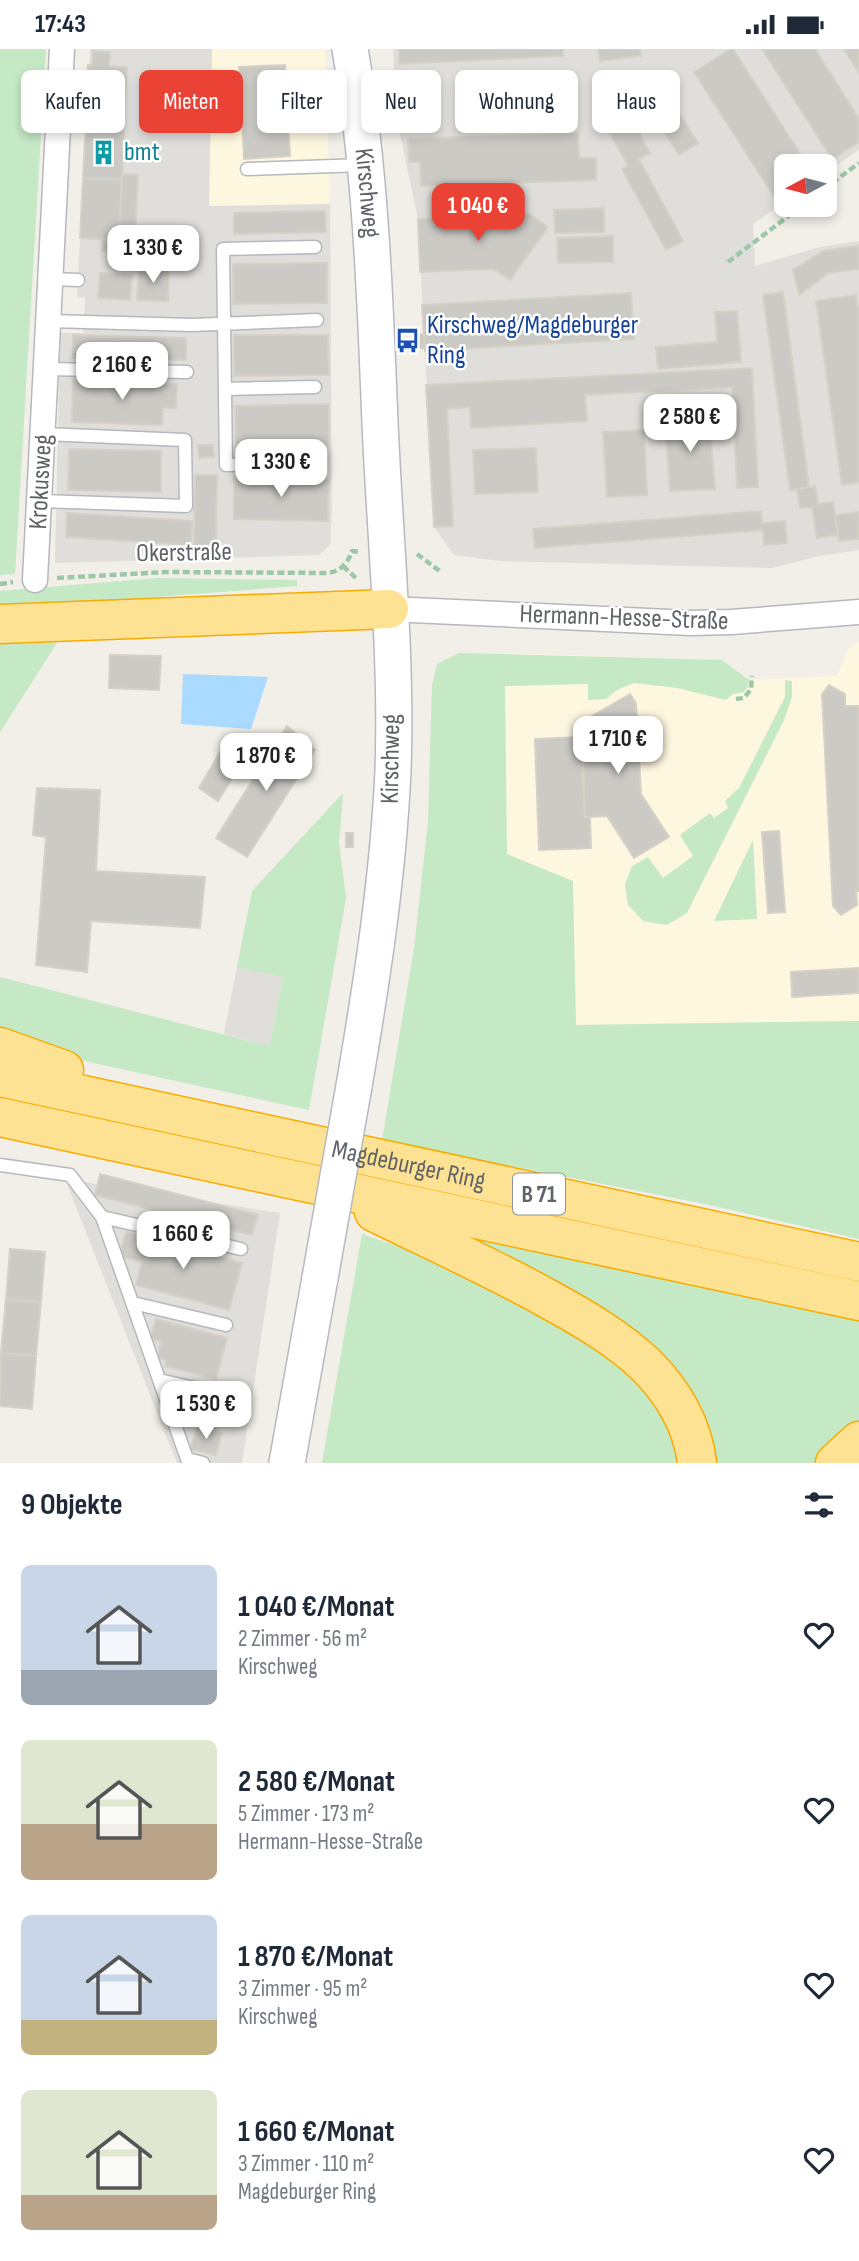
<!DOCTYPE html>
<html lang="de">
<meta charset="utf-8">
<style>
:root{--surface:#fff;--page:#f2f2f3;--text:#1f2937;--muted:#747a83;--accent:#ea4335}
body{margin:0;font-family:"Sofia Sans Condensed",sans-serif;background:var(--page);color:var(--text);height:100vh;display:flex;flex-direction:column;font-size:26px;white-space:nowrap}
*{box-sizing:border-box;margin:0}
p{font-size:23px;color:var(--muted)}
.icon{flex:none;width:38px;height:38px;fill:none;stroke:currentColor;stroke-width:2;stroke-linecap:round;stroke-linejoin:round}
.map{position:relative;height:1414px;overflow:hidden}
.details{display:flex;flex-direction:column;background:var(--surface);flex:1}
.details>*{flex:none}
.top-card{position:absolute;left:21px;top:21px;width:817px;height:63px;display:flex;gap:14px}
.needle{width:46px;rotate:263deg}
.controls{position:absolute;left:774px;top:105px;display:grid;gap:14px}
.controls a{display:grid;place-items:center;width:63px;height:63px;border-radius:10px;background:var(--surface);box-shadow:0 4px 10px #0003;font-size:35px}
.price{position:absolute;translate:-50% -60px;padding:0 16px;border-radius:14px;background:#fff;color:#222;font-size:23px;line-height:46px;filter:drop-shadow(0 2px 4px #0008)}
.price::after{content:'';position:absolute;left:50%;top:42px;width:21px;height:16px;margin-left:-10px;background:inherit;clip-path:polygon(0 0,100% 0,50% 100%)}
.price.selected{background:var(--accent);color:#fff}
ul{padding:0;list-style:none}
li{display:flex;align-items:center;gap:21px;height:175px;padding:0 21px}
li span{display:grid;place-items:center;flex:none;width:196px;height:140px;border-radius:10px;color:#555}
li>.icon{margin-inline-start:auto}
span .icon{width:84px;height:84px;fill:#fffc;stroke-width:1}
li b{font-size:30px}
h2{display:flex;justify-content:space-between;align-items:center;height:84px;padding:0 21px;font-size:30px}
.pill{padding:0 24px;border-radius:10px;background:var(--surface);box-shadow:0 4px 10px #0003;font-size:24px;line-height:63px}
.pill.selected{background:var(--accent);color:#fff}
.status{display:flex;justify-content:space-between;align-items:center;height:49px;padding:0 35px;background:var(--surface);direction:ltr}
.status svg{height:19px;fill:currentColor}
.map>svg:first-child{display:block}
.commercial{fill:#fef7e0}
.industrial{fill:#e0deda}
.green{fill:#c5e8c5}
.water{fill:#aadaff}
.building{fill:#cccac5;stroke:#d6d1c6;stroke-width:2}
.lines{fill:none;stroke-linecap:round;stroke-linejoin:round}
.lane-casing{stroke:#b5b8bc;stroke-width:15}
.street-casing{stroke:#b5b8bc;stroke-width:27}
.secondary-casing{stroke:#b6babf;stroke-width:38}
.highway-casing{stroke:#f9ab00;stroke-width:41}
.path{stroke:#9cc7a9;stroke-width:4.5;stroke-dasharray:7 3.5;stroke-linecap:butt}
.lane{stroke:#fff;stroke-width:12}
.street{stroke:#fff;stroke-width:24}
.secondary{stroke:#fff;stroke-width:35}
.highway{stroke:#fde293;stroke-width:38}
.secondary-bridge-casing{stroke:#b6babf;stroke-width:38;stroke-linecap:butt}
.secondary-bridge{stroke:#fff;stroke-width:35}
.labels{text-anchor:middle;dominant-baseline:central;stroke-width:5;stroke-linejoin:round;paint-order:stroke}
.shield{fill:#fff;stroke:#8f9295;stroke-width:2}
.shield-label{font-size:24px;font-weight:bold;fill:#5f6368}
.culture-label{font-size:26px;fill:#0d838f;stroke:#fff;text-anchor:start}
.street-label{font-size:26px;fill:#5f6368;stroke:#fff}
.transit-label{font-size:26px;fill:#164399;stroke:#fff;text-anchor:start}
</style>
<div class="status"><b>17:43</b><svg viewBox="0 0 49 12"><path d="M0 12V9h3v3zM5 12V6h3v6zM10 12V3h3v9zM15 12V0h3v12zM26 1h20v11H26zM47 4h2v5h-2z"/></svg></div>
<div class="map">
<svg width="859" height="1414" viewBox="0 0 859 1414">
<rect width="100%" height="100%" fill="#f1efe8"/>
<!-- commercial -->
<path class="commercial" d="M 212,0 L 325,0 L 330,155 L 209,158 Z
M 859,593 L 859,972 L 575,976 L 573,832 L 507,805 L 504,604 L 722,611 L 749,631 L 837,627 L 849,599 Z"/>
<!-- industrial -->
<path class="industrial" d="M 90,0 L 212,0 L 209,157 L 330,155 L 332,463 L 330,496 L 319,506 L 55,514 L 60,284 L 83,284 L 84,273 L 85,249 L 77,248 Z
M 393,0 L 859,0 L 859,101 L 824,125 L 824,117 L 786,117 L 786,152 L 753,175 L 755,217 L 820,198 L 859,192 L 859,501 L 819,507 L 772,519 L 500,512 L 454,506 L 434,478 L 418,170 L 397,71 Z
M 237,918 L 283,928 L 269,997 L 224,985 Z
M 65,1130 L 280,1164 L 242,1414 L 177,1414 Z"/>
<!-- green -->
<path class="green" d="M 0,0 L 46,0 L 15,525 L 0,526 Z
M 158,529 L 297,531 L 297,537 L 0,560 L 0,542 Z
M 0,592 L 57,594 L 0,683 Z
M 459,604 L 722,611 L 749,631 L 748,638 L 744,643 L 733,645 L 726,651 L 677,639 L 634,634 L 617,641 L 606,650 L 588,651 L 588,635 L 505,637 L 507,805 L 573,832 L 576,976 L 859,972 L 859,1190 L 705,1155 L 382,1092 L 414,899 L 428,773 L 432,636 L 437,615 Z
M 785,631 L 792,632 L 792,648 L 784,671 L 687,864 L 667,876 L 643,872 L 628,856 L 625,835 L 632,817 L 648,808 L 663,829 L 693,807 L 680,786 L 710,764 L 714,769 L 728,759 L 725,752 L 739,739 L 785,648 Z
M 343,744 L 339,794 L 346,849 L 309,1061 L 80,1011 L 46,1002 L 0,985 L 0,928 L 269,997 L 283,928 L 237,918 L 252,842 Z
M 753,791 L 757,870 L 714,872 Z
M 441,1177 L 859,1267 L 859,1372 L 816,1414 L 711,1414 L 705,1382 Z
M 362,1185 L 404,1199 L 574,1279 L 654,1348 L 683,1414 L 322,1414 Z"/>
<!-- water -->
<path class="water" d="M 183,625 L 268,628 L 251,680 L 181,675 Z"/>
<!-- building -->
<path class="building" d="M 399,0 L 563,0 L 563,7 L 399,15 Z
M 598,0 L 640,0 L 641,7 L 600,12 Z
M 731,0 L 733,0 L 808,117 L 786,117 L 786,138 L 773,146 L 694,23 Z
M 762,0 L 815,0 L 859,70 L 859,93 L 832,110 Z
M 844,0 L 859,0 L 859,24 Z
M 93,2 L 110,3 L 109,17 L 127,18 L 124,75 L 86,73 L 88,16 L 92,16 Z
M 285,16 L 290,107 L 244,110 L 239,18 Z
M 659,33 L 698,94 L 679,106 L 640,45 Z
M 628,63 L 650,104 L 639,110 L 683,192 L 666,201 L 622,120 L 628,117 L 605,75 Z
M 86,74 L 124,75 L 122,131 L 83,129 Z
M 578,84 L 579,109 L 596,109 L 596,131 L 421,137 L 420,113 L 409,113 L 408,90 Z
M 122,125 L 138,126 L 135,190 L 119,189 Z
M 83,129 L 122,131 L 119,191 L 80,189 Z
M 604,159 L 604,183 L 555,184 L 554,161 Z
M 325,162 L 326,183 L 234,185 L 234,164 Z
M 530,165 L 548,178 L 510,231 L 493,220 L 420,223 L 418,170 Z
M 613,187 L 613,213 L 558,214 L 557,189 Z
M 119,189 L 121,189 L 120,203 L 102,202 L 102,190 Z
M 859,197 L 859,220 L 828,224 L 799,246 L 793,221 L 823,202 Z
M 327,214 L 327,254 L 233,255 L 233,215 Z
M 139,219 L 169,220 L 168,252 L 137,251 Z
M 100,224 L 132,226 L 130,251 L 98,249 Z
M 783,243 L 809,438 L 790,441 L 763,246 Z
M 631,244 L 634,290 L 425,302 L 422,256 Z
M 856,246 L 859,266 L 859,433 L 842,436 L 816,252 Z
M 737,262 L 741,313 L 658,320 L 656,298 L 717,293 L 715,263 Z
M 424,285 L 425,299 L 414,300 L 413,286 Z
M 73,286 L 186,289 L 186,311 L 73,309 Z
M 234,286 L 328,286 L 329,326 L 234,327 Z
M 752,319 L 758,438 L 737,439 L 732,338 L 585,346 L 587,372 L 471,379 L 470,358 L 447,360 L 453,477 L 434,478 L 426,336 Z
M 73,331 L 177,335 L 176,359 L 163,359 L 162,376 L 72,373 Z
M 329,355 L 329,396 L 236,398 L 235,357 Z
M 709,367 L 715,440 L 670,442 L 665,371 Z
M 644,381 L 647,446 L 607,448 L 603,383 Z
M 198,396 L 213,396 L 214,408 L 199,409 Z
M 536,399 L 538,443 L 475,445 L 473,401 Z
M 69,400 L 161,402 L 161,443 L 68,441 Z
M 195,426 L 217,426 L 216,497 L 194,497 Z
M 234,429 L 329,430 L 328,472 L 234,470 Z
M 815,437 L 818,455 L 833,453 L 838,486 L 817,489 L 812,458 L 800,459 L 797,440 Z
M 761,462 L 762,474 L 785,472 L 787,494 L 764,496 L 763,481 L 535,499 L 533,480 Z
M 859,463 L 859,490 L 839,492 L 835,466 Z
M 67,464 L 192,472 L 191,496 L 66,488 Z
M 110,606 L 161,607 L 159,641 L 109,639 Z
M 829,636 L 845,645 L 845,657 L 859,657 L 859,842 L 856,842 L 857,856 L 841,866 L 833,857 L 822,645 Z
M 630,645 L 636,654 L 641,745 L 669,788 L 634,809 L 607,767 L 585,768 L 580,674 Z
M 287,677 L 315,701 L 247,808 L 216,789 Z
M 582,688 L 585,768 L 590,768 L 591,799 L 539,801 L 535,690 Z
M 227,691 L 247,705 L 218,752 L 199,739 Z
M 37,739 L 100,741 L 96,822 L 205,828 L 200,879 L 91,872 L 87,923 L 36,916 L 46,788 L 33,786 Z
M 779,782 L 785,863 L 768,864 L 762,783 Z
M 346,784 L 353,784 L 353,798 L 346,798 Z
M 859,919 L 859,944 L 792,948 L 791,923 Z
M 100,1125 L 258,1166 L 252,1186 L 95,1146 Z
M 126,1183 L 242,1214 L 229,1261 L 136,1236 L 142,1213 L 119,1207 Z
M 10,1200 L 45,1203 L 41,1253 L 6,1250 Z
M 6,1250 L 41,1253 L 36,1307 L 1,1304 Z
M 156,1270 L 227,1289 L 216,1330 L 165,1317 L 166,1311 L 157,1309 L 161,1293 L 150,1290 Z
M 1,1304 L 36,1307 L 32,1360 L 0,1357 Z
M 190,1351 L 221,1357 L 216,1379 L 186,1373 Z
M 197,1377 L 222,1384 L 216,1406 L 190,1400 Z"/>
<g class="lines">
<defs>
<path id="lane" d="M 247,120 L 364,116
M 51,230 L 78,231
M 50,272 L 192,276 L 317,271
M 47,320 L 187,323
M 226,340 L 315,338
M 311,414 L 226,416 L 223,200 L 315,198
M 41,452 L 186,457 L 185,391 L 44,385
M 0,1116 L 70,1126 L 102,1168 L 187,1410 L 203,1414
M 102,1168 L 241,1200
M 133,1254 L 226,1276
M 159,1331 L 216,1344"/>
<path id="street" d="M 35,531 L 62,0
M 389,560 L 691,574 L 731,573 L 859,563"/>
<g id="secondary">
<path id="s1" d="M 350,0 C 371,123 375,249 380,374 C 385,489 397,606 393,722 C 388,828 372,932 354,1037"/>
<path d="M 287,1414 L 320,1229"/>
</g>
<g id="highway">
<path d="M 0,575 L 389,560"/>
<path d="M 0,998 L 64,1021"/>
<path id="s2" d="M 0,1028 L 859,1213"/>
<path d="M 0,1068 L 859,1252"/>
<path d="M 374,1163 C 433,1192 493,1219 550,1251 C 583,1269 619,1290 647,1317 C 673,1343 693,1377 697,1414"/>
<path d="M 835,1414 L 859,1392"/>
</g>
</defs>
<!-- lane casing -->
<use href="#lane" class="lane-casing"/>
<!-- street casing -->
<use href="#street" class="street-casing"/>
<!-- secondary casing -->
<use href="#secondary" class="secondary-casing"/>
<!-- highway casing -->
<use href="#highway" class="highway-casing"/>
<!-- path -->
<path class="path" d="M 824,140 L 859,114
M 728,213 L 803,156
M 417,505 L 441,523
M 343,517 L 358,531
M 57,529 L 166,523 L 328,524 C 341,522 348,514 352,502 L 359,503
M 0,535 L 13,533
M 736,650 L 744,649 L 751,640 L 752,627"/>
<!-- lane -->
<use href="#lane" class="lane"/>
<!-- street -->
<use href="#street" class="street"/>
<!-- secondary -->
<use href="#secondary" class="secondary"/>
<!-- highway -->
<use href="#highway" class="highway"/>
<defs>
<path id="secondary-bridge" d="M 320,1229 L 354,1037"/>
</defs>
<!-- secondary-bridge casing -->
<use href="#secondary-bridge" class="secondary-bridge-casing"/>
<!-- secondary-bridge -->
<use href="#secondary-bridge" class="secondary-bridge"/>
</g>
<!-- icons -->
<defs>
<symbol id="building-bare" viewBox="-9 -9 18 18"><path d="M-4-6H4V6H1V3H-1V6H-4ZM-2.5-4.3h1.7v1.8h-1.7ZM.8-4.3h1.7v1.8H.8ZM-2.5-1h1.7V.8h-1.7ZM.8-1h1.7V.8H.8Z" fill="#0f9aa8" stroke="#fff" stroke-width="2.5" paint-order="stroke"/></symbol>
<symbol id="bus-bare" viewBox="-9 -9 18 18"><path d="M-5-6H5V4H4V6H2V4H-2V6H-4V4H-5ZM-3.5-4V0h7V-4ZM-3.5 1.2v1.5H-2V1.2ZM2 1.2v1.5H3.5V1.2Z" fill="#1a4fb4" stroke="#fff" stroke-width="2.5" paint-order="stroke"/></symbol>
</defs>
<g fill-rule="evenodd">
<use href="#building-bare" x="86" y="86" width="35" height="35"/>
<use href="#bus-bare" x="390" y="274" width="35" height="35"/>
</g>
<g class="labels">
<!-- shield labels -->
<rect class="shield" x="513" y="1124.5" width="52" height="41" rx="5"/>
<g class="shield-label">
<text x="539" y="1145">B 71</text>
</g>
<!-- culture labels -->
<g class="culture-label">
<text x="124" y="103">bmt</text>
</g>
<!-- street labels -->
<g class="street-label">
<text stroke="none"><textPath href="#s1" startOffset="145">Kirschweg</textPath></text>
<text transform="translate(41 433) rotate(-87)">Krokusweg</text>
<text transform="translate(184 504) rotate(-1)">Okerstraße</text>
<text transform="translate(624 569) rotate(2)">Hermann-Hesse-Straße</text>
<text transform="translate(391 710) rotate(-89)">Kirschweg</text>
<text stroke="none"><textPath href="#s2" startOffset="418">Magdeburger Ring</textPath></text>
</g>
<!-- transit labels -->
<g class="transit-label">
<text x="427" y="276">Kirschweg/Magdeburger<tspan x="427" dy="30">Ring</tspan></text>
</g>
</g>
</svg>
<div class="controls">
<a><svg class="needle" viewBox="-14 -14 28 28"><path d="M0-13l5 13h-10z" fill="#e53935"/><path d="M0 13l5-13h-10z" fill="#747a83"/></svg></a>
</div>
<b class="price selected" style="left:478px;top:194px">1 040 €</b>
<b class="price" style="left:153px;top:236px">1 330 €</b>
<b class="price" style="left:122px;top:353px">2 160 €</b>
<b class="price" style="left:690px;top:405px">2 580 €</b>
<b class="price" style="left:281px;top:450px">1 330 €</b>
<b class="price" style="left:618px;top:727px">1 710 €</b>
<b class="price" style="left:266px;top:744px">1 870 €</b>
<b class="price" style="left:183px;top:1222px">1 660 €</b>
<b class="price" style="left:206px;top:1392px">1 530 €</b>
<div class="top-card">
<a class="pill">Kaufen</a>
<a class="pill selected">Mieten</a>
<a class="pill">Filter</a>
<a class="pill">Neu</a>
<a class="pill">Wohnung</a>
<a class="pill">Haus</a>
</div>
</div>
<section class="details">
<h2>9 Objekte<svg class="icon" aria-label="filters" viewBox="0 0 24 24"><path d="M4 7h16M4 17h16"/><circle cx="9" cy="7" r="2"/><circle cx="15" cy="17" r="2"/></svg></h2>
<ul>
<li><span style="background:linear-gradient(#c9d6e8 75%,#9aa5b1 0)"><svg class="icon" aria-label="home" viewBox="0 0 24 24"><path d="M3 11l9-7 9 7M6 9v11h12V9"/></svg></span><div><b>1 040 €/Monat</b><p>2 Zimmer · 56 m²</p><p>Kirschweg</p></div><svg class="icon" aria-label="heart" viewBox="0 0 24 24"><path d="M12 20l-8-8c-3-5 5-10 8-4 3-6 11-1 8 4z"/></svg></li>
<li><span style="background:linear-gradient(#dfe7d0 60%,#b9a48a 0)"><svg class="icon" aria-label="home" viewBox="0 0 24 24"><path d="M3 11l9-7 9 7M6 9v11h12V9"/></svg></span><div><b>2 580 €/Monat</b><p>5 Zimmer · 173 m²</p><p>Hermann-Hesse-Straße</p></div><svg class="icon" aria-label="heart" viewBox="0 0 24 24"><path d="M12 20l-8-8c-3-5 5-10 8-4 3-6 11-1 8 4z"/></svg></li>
<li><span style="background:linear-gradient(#c9d6e8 75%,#c2b280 0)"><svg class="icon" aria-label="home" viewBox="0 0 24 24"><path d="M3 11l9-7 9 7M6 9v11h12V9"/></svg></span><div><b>1 870 €/Monat</b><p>3 Zimmer · 95 m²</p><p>Kirschweg</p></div><svg class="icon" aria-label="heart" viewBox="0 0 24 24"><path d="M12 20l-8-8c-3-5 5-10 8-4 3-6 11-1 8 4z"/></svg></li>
<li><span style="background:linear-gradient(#dfe7d0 75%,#b9a48a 0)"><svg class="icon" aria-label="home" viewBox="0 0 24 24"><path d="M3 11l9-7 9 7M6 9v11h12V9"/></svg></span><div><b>1 660 €/Monat</b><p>3 Zimmer · 110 m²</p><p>Magdeburger Ring</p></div><svg class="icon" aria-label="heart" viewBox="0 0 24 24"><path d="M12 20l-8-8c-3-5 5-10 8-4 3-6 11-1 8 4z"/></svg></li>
</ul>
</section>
